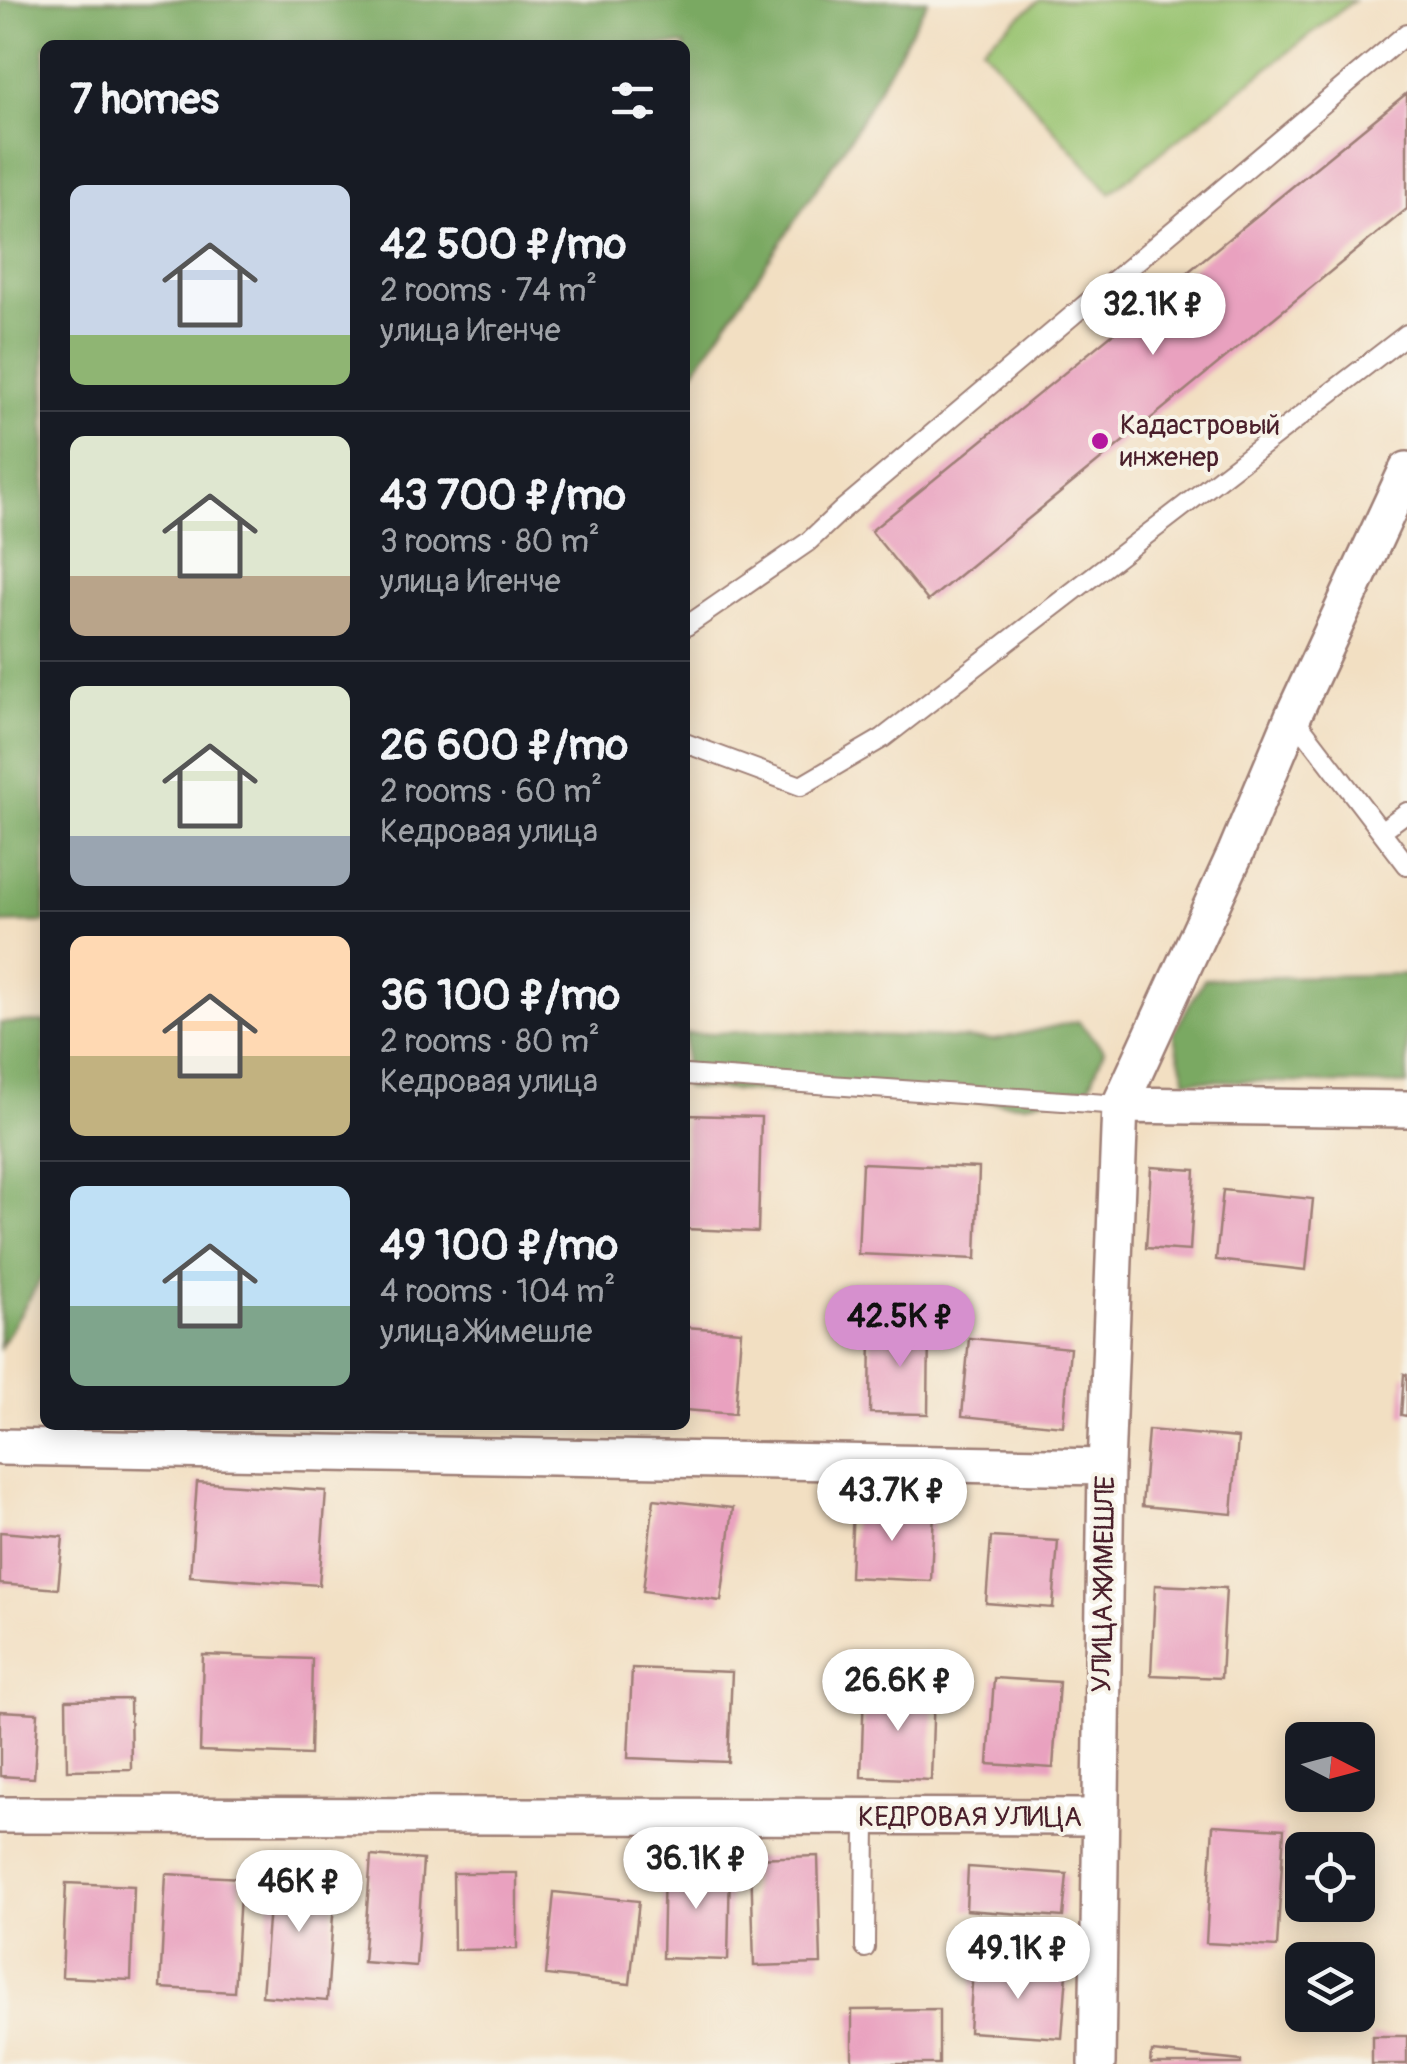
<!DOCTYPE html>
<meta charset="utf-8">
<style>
:root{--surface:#171b24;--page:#20242c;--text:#f1f3f6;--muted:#9ea1a6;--line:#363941;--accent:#d690ce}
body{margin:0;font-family:Pangolin,sans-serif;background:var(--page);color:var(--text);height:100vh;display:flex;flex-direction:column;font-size:38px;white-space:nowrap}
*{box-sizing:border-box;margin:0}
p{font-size:32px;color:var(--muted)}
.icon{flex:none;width:55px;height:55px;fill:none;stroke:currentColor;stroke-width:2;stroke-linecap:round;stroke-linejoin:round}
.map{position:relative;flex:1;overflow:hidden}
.drawer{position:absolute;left:40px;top:40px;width:650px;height:1390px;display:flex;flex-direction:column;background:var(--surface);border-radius:15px;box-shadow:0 5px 25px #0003}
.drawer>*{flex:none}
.needle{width:65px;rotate:96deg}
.controls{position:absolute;left:1285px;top:1722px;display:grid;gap:20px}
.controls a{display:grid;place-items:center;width:90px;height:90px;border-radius:15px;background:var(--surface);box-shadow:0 5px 25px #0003;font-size:50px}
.price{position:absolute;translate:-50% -85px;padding:0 22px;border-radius:35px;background:#fff;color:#222;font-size:32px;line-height:65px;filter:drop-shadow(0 2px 5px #0008)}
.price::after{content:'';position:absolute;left:50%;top:60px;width:30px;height:22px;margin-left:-15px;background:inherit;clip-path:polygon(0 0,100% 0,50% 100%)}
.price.selected{background:var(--accent);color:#111}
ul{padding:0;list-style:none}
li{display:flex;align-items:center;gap:30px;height:250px;padding:0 30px}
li+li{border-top:2px solid var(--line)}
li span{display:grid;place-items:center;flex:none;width:280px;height:200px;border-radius:15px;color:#555}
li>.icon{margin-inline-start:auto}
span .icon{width:120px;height:120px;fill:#fffc;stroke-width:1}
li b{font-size:42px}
h2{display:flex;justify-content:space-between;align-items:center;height:120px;padding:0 30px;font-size:42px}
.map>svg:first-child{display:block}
.green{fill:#98c370;stroke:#71714e;stroke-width:2.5}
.forest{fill:#7aa962;stroke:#626446;stroke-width:2.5}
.building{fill:#e9a1bf}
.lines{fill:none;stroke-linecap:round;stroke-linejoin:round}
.lane-casing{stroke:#9e7f76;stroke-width:22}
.street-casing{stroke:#9e7f76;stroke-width:40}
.lane{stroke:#fff;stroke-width:18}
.street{stroke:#fff;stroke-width:35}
.poi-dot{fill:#b5179e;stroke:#f7f3e8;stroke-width:4}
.labels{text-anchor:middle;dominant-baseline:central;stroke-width:8;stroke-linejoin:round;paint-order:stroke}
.poi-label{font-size:28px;fill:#4a1f2b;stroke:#f7f3e8;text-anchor:start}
.street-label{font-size:28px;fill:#4a1f2b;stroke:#f7f3e8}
</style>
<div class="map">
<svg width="1407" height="2064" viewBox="0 0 1407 2064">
<rect width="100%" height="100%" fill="#f7f3e8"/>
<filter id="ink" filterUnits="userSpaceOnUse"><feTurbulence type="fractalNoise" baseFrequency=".01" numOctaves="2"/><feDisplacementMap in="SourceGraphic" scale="20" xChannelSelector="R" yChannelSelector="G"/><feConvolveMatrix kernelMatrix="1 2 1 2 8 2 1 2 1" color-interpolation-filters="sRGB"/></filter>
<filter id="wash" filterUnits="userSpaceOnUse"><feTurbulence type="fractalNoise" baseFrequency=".0048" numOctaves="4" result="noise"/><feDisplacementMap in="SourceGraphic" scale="40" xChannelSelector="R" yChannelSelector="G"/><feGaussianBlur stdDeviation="2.25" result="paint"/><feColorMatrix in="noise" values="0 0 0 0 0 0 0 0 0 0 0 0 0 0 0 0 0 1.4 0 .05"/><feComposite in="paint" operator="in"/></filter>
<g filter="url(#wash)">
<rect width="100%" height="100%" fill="#f2dfc2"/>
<!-- green -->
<path class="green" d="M 1040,0 L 1354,0 L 1110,193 L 982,47 Z"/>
<!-- forest -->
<path class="forest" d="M 0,0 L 928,0 L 851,137 L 685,385 L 685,45 L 45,45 L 45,922 L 0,923 Z
M 1407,974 L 1407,1085 L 1186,1080 L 1173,1034 L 1204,979 Z
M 1078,1021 L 1104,1050 L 1090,1086 L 1025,1104 L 685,1088 L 685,1034 L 770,1031 L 995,1040 Z
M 45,1022 L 45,1272 L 0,1348 L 0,1023 Z"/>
<g id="blocks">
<!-- building -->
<path class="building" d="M 1407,93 L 1407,209 L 928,601 L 871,531 Z
M 685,1115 L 761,1117 L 758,1232 L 685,1229 Z
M 862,1163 L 979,1168 L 976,1259 L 858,1254 Z
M 1151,1167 L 1195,1170 L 1190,1251 L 1146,1248 Z
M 1223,1190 L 1313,1199 L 1306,1270 L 1216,1260 Z
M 871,1325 L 929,1326 L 928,1414 L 870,1413 Z
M 685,1327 L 741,1331 L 735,1414 L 685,1410 Z
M 969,1338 L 1070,1348 L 1063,1426 L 962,1416 Z
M 1404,1374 L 1407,1375 L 1407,1416 L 1401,1415 Z
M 1148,1430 L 1238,1438 L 1232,1514 L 1142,1506 Z
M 197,1482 L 326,1491 L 319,1585 L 190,1576 Z
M 654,1499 L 733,1508 L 721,1601 L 643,1591 Z
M 853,1506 L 934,1510 L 931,1581 L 850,1577 Z
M 0,1532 L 63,1537 L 58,1589 L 0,1584 Z
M 991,1537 L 1058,1541 L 1053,1608 L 986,1603 Z
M 1155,1585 L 1226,1588 L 1221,1678 L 1151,1675 Z
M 203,1655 L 312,1659 L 310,1755 L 200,1751 Z
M 632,1668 L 732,1672 L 728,1762 L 628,1758 Z
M 994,1678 L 1059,1682 L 1053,1768 L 988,1764 Z
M 864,1689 L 934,1691 L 931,1780 L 861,1777 Z
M 130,1699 L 131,1769 L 67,1770 L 66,1700 Z
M 0,1711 L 38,1713 L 34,1778 L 0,1776 Z
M 1213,1825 L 1284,1829 L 1277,1947 L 1206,1943 Z
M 371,1856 L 423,1860 L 416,1966 L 363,1962 Z
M 818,1856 L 821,1964 L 754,1966 L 751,1858 Z
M 664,1864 L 730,1866 L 728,1960 L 662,1958 Z
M 968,1867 L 1067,1874 L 1063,1917 L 966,1910 Z
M 272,1868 L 336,1873 L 327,2001 L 262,1996 Z
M 453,1873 L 517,1873 L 517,1949 L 454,1950 Z
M 166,1874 L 241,1878 L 234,1992 L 160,1988 Z
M 66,1883 L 134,1886 L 131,1980 L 62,1977 Z
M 554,1892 L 639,1901 L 630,1984 L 546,1975 Z
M 973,1967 L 1067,1973 L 1062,2038 L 969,2032 Z
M 939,2009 L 939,2064 L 852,2064 L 852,2010 Z
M 1372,2036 L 1407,2036 L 1407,2064 L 1372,2064 Z
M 1152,2052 L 1241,2061 L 1241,2064 L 1151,2064 Z"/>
</g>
</g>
<g filter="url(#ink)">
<use href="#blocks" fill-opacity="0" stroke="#9e7f76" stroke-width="2.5"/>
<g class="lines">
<defs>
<path id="lane" d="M 685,627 L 808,542 L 842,510 L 1407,33
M 1293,716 L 1381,831
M 685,743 L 801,786 L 883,738 L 1407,334
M 1407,812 L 1381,831 L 1407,865
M 685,1075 L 1120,1105
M 865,1948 L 866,1816"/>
<path id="street" d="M 1120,1105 L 1407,1109
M 0,1447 L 1106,1467
M 0,1815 L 1100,1817
M 1097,2064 L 1106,1467 L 1120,1105 L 1236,852 L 1293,716 L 1407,470"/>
</defs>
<!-- lane casing -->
<use href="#lane" class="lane-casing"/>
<!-- street casing -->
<use href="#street" class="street-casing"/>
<!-- lane -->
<use href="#lane" class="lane"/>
<!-- street -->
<use href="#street" class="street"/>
</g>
</g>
<!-- markers -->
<circle class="poi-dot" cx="1100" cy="441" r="10"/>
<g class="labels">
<!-- poi labels -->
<g class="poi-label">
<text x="1120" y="425">Кадастровый<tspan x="1120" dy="32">инженер</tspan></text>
</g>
<!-- street labels -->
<g class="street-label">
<text transform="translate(1104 1584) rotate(-89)">УЛИЦА ЖИМЕШЛЕ</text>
<text x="970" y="1817">КЕДРОВАЯ УЛИЦА</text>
</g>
</g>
</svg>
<div class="controls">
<a><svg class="needle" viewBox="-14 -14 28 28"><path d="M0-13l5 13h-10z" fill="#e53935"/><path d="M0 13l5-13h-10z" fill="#9ea1a6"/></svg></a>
<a><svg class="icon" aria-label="locate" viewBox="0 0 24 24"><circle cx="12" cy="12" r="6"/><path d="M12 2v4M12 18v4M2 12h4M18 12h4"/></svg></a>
<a><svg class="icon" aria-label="layers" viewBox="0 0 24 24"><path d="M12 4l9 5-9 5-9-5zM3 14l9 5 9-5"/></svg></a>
</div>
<b class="price" style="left:1153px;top:358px">32.1K ₽</b>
<b class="price selected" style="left:900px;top:1370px">42.5K ₽</b>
<b class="price" style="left:892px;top:1544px">43.7K ₽</b>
<b class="price" style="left:898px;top:1734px">26.6K ₽</b>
<b class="price" style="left:696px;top:1912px">36.1K ₽</b>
<b class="price" style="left:299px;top:1935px">46K ₽</b>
<b class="price" style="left:1018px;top:2002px">49.1K ₽</b>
<section class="drawer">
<h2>7 homes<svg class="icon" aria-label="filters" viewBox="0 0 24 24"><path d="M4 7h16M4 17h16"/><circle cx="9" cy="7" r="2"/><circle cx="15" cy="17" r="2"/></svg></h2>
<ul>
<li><span style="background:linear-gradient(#c9d6e8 75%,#8fb573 0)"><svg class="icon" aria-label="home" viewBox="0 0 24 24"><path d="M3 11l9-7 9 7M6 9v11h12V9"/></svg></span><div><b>42 500 ₽/mo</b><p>2 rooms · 74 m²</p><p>улица Игенче</p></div></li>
<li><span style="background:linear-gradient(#dfe7d0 70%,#b9a48a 0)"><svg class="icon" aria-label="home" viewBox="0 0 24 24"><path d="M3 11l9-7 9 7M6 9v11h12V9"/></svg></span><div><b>43 700 ₽/mo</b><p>3 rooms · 80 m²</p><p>улица Игенче</p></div></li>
<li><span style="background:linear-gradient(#dfe7d0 75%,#9aa5b1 0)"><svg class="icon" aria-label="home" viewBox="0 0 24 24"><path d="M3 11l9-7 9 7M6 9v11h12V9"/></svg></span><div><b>26 600 ₽/mo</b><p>2 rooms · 60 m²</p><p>Кедровая улица</p></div></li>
<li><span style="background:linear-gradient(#ffd9b3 60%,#c2b280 0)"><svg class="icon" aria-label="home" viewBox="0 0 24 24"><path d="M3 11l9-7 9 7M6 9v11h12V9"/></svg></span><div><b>36 100 ₽/mo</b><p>2 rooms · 80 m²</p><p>Кедровая улица</p></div></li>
<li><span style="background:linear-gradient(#bfe0f5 60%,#7fa58c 0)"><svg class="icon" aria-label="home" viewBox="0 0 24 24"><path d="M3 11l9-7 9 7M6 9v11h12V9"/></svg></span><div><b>49 100 ₽/mo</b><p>4 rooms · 104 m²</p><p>улица Жимешле</p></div></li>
</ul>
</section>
</div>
